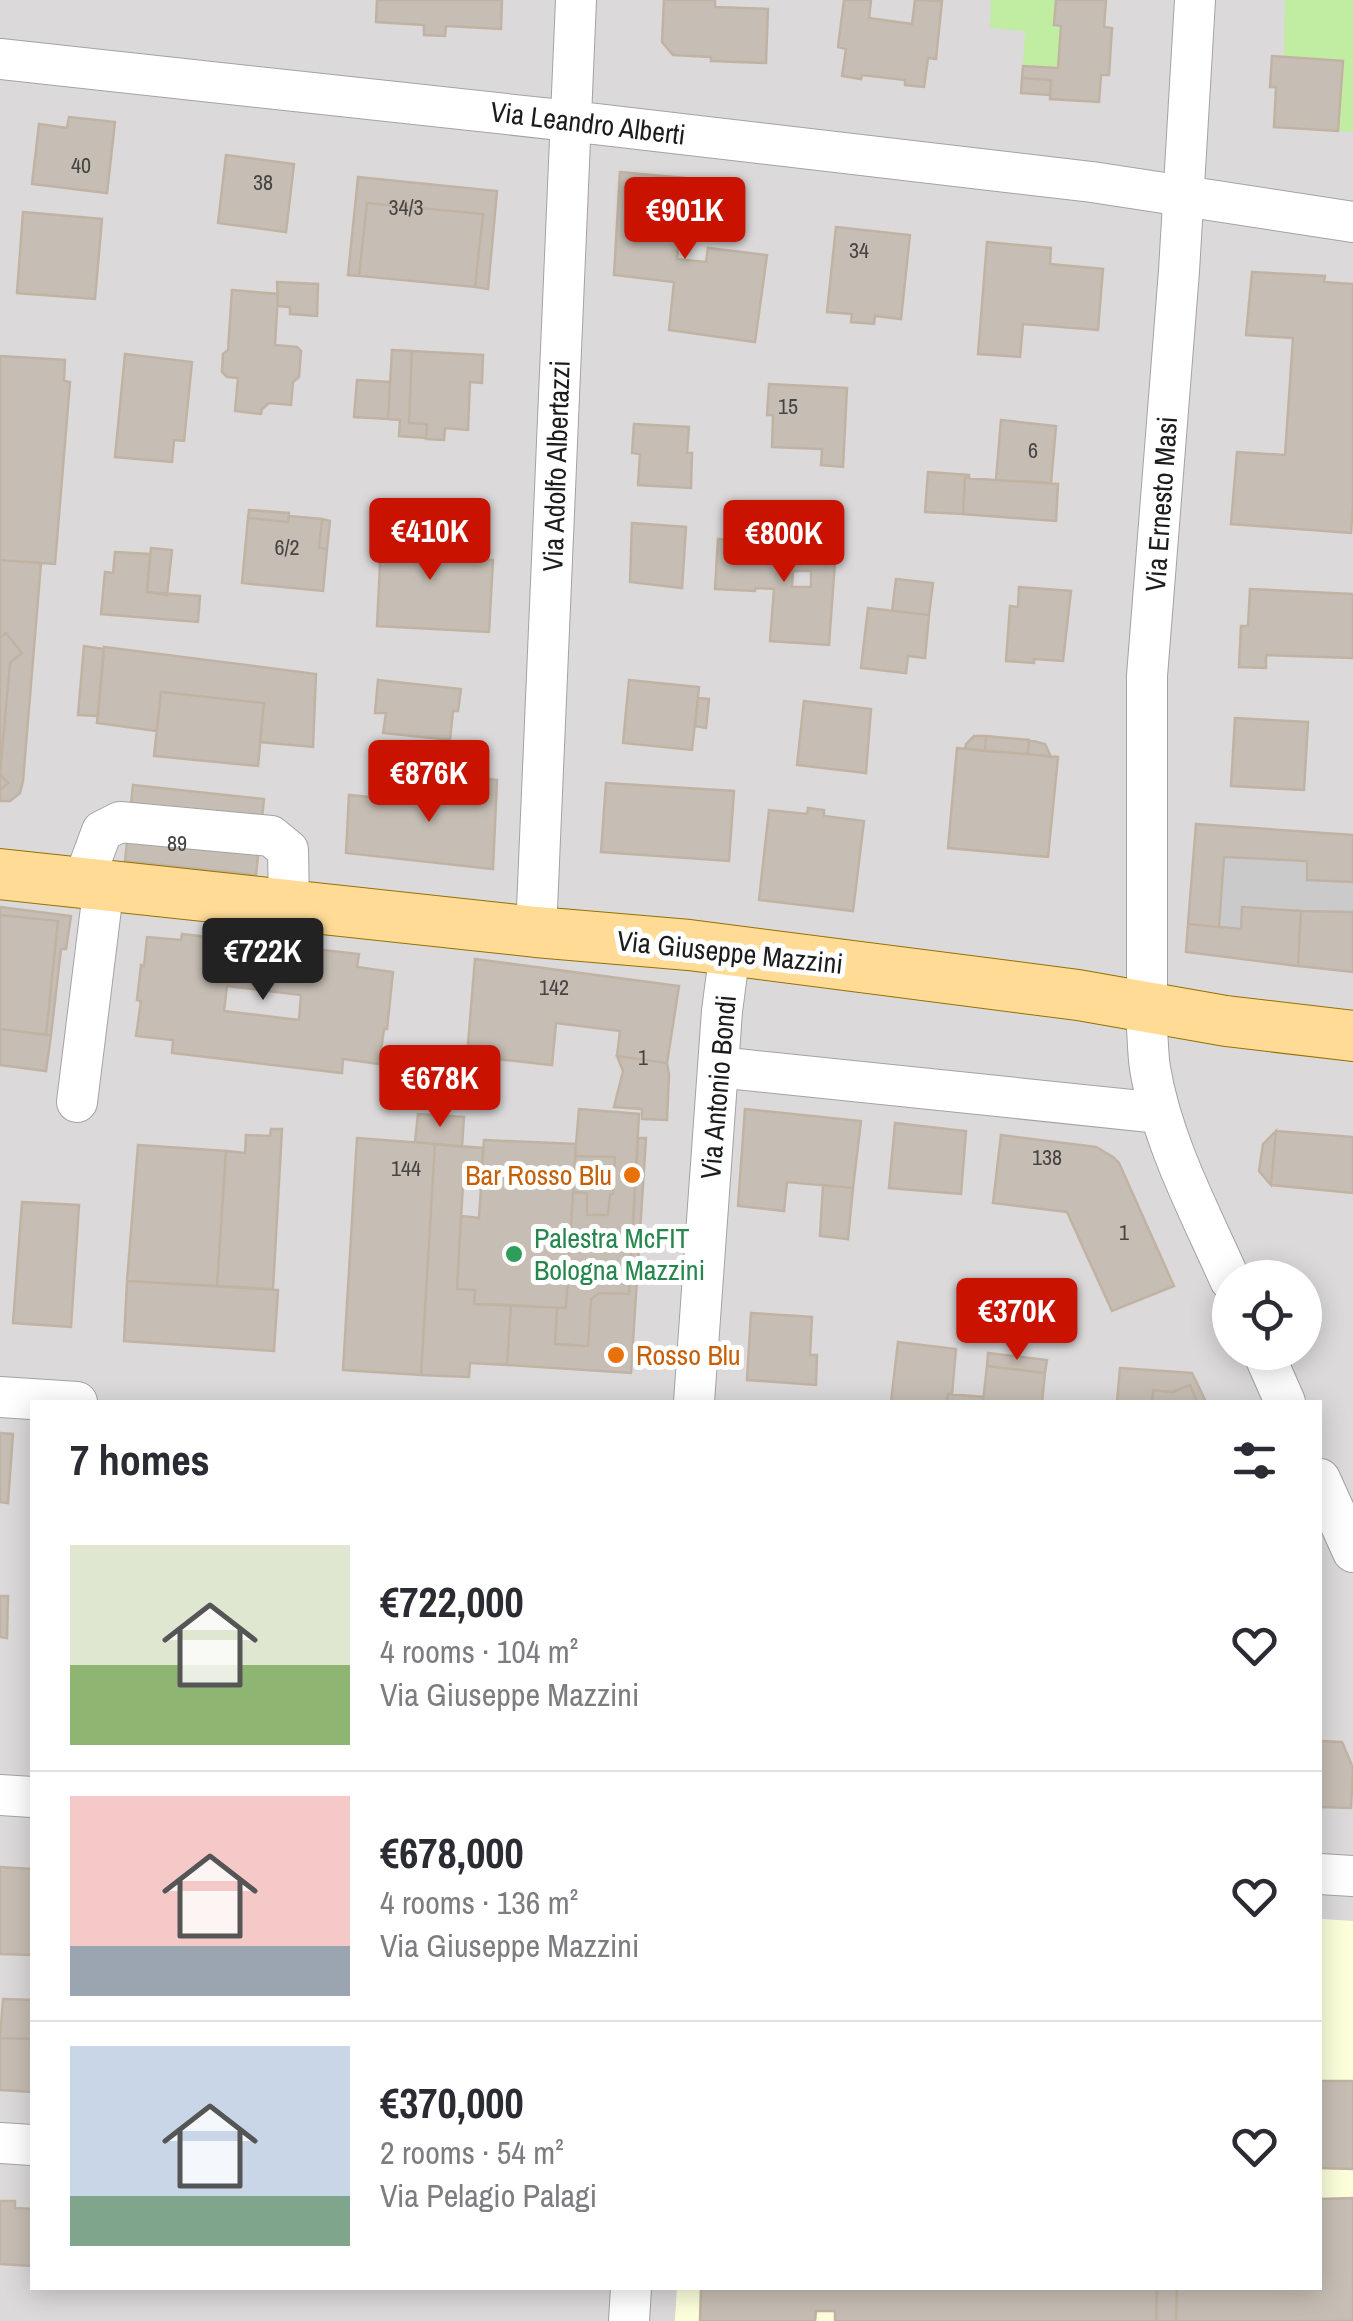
<!DOCTYPE html>
<meta charset="utf-8">
<style>
:root{--surface:#fff;--page:#f2f2f3;--text:#2b2b33;--muted:#7c7c81;--line:#e1e1e2;--accent:#c91200}
body{margin:0;font-family:"Archivo Narrow",sans-serif;background:var(--page);color:var(--text);height:100vh;display:flex;flex-direction:column;font-size:38px;white-space:nowrap}
*{box-sizing:border-box;margin:0}
p{font-size:32px;color:var(--muted)}
.icon{flex:none;width:55px;height:55px;fill:none;stroke:currentColor;stroke-width:2;stroke-linecap:round;stroke-linejoin:round}
.map{position:relative;flex:1;overflow:hidden}
.details{position:absolute;left:30px;top:1400px;width:1292px;height:890px;display:flex;flex-direction:column;background:var(--surface);border-radius:0px;box-shadow:0 5px 25px #0003}
.details>*{flex:none}
.controls{position:absolute;left:1212px;top:1260px;display:grid;gap:20px}
.controls a{display:grid;place-items:center;width:110px;height:110px;border-radius:50%;background:var(--surface);box-shadow:0 5px 25px #0003;font-size:50px}
.price{position:absolute;translate:-50% -85px;padding:0 22px;border-radius:10px;background:var(--accent);color:#fff;font-size:32px;line-height:65px;filter:drop-shadow(0 2px 5px #0008)}
.price::after{content:'';position:absolute;left:50%;top:60px;width:30px;height:22px;margin-left:-15px;background:inherit;clip-path:polygon(0 0,100% 0,50% 100%)}
.price.active{background:#222;color:#fff}
ul{padding:0;list-style:none}
li{display:flex;align-items:center;gap:30px;height:250px;padding:0 40px}
li+li{border-top:2px solid var(--line)}
li span{display:grid;place-items:center;flex:none;width:280px;height:200px;border-radius:0px;color:#555}
li>.icon{margin-inline-start:auto}
span .icon{width:120px;height:120px;fill:#fffc;stroke-width:1}
li b{font-size:42px}
h2{display:flex;justify-content:space-between;align-items:center;height:120px;padding:0 40px;font-size:42px}
.map>svg:first-child{display:block}
.residential{fill:#dbd9d9;fill-rule:evenodd}
.education{fill:#fcffda}
.religious{fill:#cacaca}
.grass{fill:#c1eda3}
.building{fill:#c6beb4;stroke:#c1b3a3;stroke-width:2.5;fill-rule:evenodd}
.lines{fill:none;stroke-linecap:round;stroke-linejoin:round}
.minor-casing{stroke:#a3a3a3;stroke-width:42}
.major-casing{stroke:#957100;stroke-width:52}
.minor{stroke:#fff;stroke-width:40}
.major{stroke:#ffdb96;stroke-width:50}
.food-dot{fill:#e8710a;stroke:#fff;stroke-width:4}
.leisure-dot{fill:#2e9e5b;stroke:#fff;stroke-width:4}
.labels{text-anchor:middle;dominant-baseline:central;stroke-width:10;stroke-linejoin:round;paint-order:stroke}
.number-label{font-size:22px;fill:#464442}
.street-label{font-size:28px;fill:#1c1c1c;stroke:#fff}
.food-label{font-size:28px;fill:#c56008;stroke:#fff;text-anchor:end}
.leisure-label{font-size:28px;fill:#27864d;stroke:#fff;text-anchor:start}
</style>
<div class="map">
<svg width="1353" height="2321" viewBox="0 0 1353 2321">
<rect width="100%" height="100%" fill="#eeebe1"/>
<!-- residential -->
<path class="residential" d="M 0,0 L 1353,0 L 1353,1921 L 1320,1919 L 1320,1402 L 32,1402 L 32,2288 L 677,2288 L 675,2321 L 0,2321 ZM 1230,1278 L 1305,1278 L 1305,1352 L 1230,1352 Z"/>
<!-- education -->
<path class="education" d="M 1320,1919 L 1353,1921 L 1353,2321 L 675,2321 L 677,2288 L 1320,2288 Z"/>
<!-- religious -->
<path class="religious" d="M 1196,824 L 1353,835 L 1353,972 L 1186,952 Z"/>
<!-- grass -->
<path class="grass" d="M 991,0 L 1056,0 L 1054,25 L 1061,26 L 1058,68 L 1023,66 L 1025,31 L 990,28 Z
M 1285,0 L 1353,0 L 1353,132 L 1338,131 L 1342,61 L 1284,56 Z"/>
<!-- building -->
<path class="building" d="M 377,0 L 502,0 L 501,29 L 446,26 L 445,36 L 424,35 L 424,25 L 376,22 Z
M 664,0 L 715,0 L 715,7 L 768,9 L 766,63 L 711,61 L 711,57 L 673,55 L 662,42 Z
M 844,0 L 871,0 L 869,18 L 912,24 L 915,0 L 942,1 L 936,59 L 928,58 L 924,87 L 905,85 L 905,80 L 862,75 L 861,79 L 842,76 L 846,49 L 838,47 Z
M 1056,0 L 1106,0 L 1104,27 L 1112,28 L 1109,75 L 1101,75 L 1099,102 L 1050,99 L 1051,80 L 1022,78 L 1023,66 L 1058,68 L 1061,26 L 1054,25 Z
M 1272,56 L 1343,61 L 1338,131 L 1274,127 L 1276,87 L 1270,87 Z
M 1022,78 L 1051,80 L 1050,95 L 1021,93 Z
M 69,117 L 115,122 L 107,193 L 32,184 L 39,124 L 67,128 Z
M 226,155 L 294,164 L 286,232 L 218,223 Z
M 620,172 L 684,178 L 677,259 L 706,262 L 708,248 L 767,255 L 755,342 L 669,330 L 674,282 L 614,275 Z
M 358,177 L 497,191 L 488,289 L 475,287 L 483,214 L 367,203 L 359,276 L 348,275 Z
M 684,178 L 729,183 L 726,211 L 682,208 Z
M 367,203 L 483,214 L 475,287 L 359,276 Z
M 23,212 L 102,219 L 95,299 L 17,293 Z
M 836,227 L 910,235 L 901,319 L 875,316 L 874,324 L 851,322 L 852,314 L 827,312 Z
M 987,242 L 1051,248 L 1050,264 L 1103,269 L 1098,330 L 1023,324 L 1020,357 L 978,354 Z
M 1252,272 L 1325,276 L 1324,282 L 1353,284 L 1353,504 L 1351,533 L 1231,524 L 1237,452 L 1285,455 L 1293,338 L 1246,335 Z
M 277,282 L 318,284 L 317,316 L 290,314 L 290,307 L 278,306 Z
M 232,290 L 278,294 L 275,345 L 297,347 L 301,351 L 299,377 L 293,382 L 291,405 L 269,403 L 262,409 L 261,414 L 235,411 L 238,378 L 227,377 L 222,372 L 223,354 L 228,350 Z
M 392,350 L 412,351 L 409,423 L 427,424 L 426,438 L 399,436 L 400,420 L 388,419 Z
M 412,351 L 483,355 L 482,383 L 470,382 L 468,430 L 445,428 L 444,440 L 426,439 L 427,424 L 409,423 Z
M 125,354 L 192,362 L 184,441 L 174,440 L 172,462 L 115,457 Z
M 0,356 L 65,360 L 64,381 L 70,382 L 55,564 L 0,560 Z
M 357,380 L 390,382 L 388,419 L 354,417 Z
M 769,384 L 847,388 L 843,467 L 821,465 L 822,449 L 772,447 L 773,415 L 767,415 Z
M 1001,420 L 1056,426 L 1051,483 L 996,480 Z
M 634,424 L 689,427 L 687,453 L 692,453 L 691,488 L 638,485 L 640,454 L 632,453 Z
M 928,472 L 969,475 L 969,478 L 965,478 L 963,514 L 925,512 Z
M 965,478 L 1058,484 L 1056,521 L 963,514 Z
M 249,510 L 289,513 L 288,522 L 248,518 Z
M 289,516 L 322,519 L 319,548 L 327,549 L 323,591 L 242,583 L 248,518 L 288,522 Z
M 322,519 L 330,521 L 327,549 L 319,548 Z
M 382,523 L 442,523 L 442,559 L 493,560 L 489,632 L 377,626 Z
M 632,523 L 686,527 L 682,588 L 630,582 Z
M 718,539 L 836,548 L 829,645 L 770,641 L 774,589 L 755,588 L 755,591 L 715,589 ZM 793,571 L 811,571 L 811,587 L 792,587 Z
M 151,548 L 172,550 L 167,595 L 147,592 Z
M 115,552 L 150,554 L 147,592 L 200,596 L 198,622 L 101,614 L 105,572 L 113,573 Z
M 0,560 L 41,563 L 23,781 L 20,793 L 10,801 L 0,801 L 0,790 L 8,783 L 0,774 L 10,663 L 22,653 L 6,633 L 0,638 Z
M 896,579 L 933,583 L 929,615 L 892,611 Z
M 1019,587 L 1071,591 L 1063,661 L 1034,659 L 1034,663 L 1006,661 L 1010,606 L 1018,607 Z
M 1250,589 L 1353,594 L 1353,658 L 1266,655 L 1266,668 L 1239,667 L 1241,626 L 1248,626 Z
M 868,608 L 929,615 L 925,658 L 908,656 L 906,673 L 861,668 Z
M 6,633 L 22,653 L 10,663 L 0,774 L 8,783 L 0,790 L 0,638 Z
M 84,646 L 104,649 L 98,716 L 78,715 Z
M 104,647 L 316,674 L 313,747 L 260,742 L 264,703 L 161,692 L 157,731 L 97,723 Z
M 378,680 L 461,689 L 458,711 L 453,711 L 450,740 L 383,733 L 386,713 L 375,713 Z
M 629,680 L 699,687 L 692,750 L 623,743 Z
M 161,692 L 264,703 L 258,766 L 154,756 Z
M 698,698 L 709,699 L 706,728 L 695,726 Z
M 804,701 L 871,709 L 866,773 L 797,765 Z
M 1235,718 L 1308,722 L 1304,790 L 1231,786 Z
M 974,736 L 986,736 L 985,751 L 965,749 L 966,744 Z
M 986,736 L 1029,740 L 1028,754 L 985,751 Z
M 1029,740 L 1045,744 L 1051,757 L 1028,754 Z
M 957,748 L 1058,757 L 1048,857 L 948,848 Z
M 441,775 L 497,780 L 493,869 L 346,853 L 349,795 L 438,804 Z
M 606,783 L 734,791 L 729,861 L 601,852 Z
M 133,785 L 264,799 L 256,875 L 125,861 Z
M 808,808 L 824,810 L 824,816 L 864,821 L 853,911 L 759,900 L 769,810 L 807,814 Z
M 1196,824 L 1353,835 L 1353,882 L 1307,880 L 1307,861 L 1224,857 L 1219,927 L 1188,924 Z
M 0,907 L 71,916 L 66,949 L 61,949 L 51,1035 L 46,1035 L 58,921 L 0,915 Z
M 1242,907 L 1301,911 L 1298,966 L 1186,952 L 1188,924 L 1241,929 Z
M 1301,911 L 1353,912 L 1353,972 L 1298,966 Z
M 0,915 L 58,921 L 46,1035 L 0,1029 Z
M 182,934 L 359,954 L 357,967 L 393,972 L 387,1029 L 384,1029 L 379,1064 L 343,1059 L 342,1073 L 172,1053 L 173,1040 L 136,1036 L 141,1001 L 137,1000 L 141,965 L 144,966 L 147,937 L 181,940 ZM 227,986 L 301,995 L 299,1020 L 224,1011 Z
M 475,959 L 679,986 L 667,1063 L 617,1056 L 620,1031 L 556,1023 L 552,1065 L 467,1056 Z
M 0,1029 L 51,1035 L 46,1071 L 0,1065 Z
M 617,1056 L 667,1063 L 669,1074 L 667,1120 L 642,1119 L 642,1109 L 614,1107 L 623,1071 Z
M 579,1109 L 639,1114 L 629,1294 L 599,1293 L 591,1299 L 588,1346 L 555,1344 L 557,1308 L 566,1308 L 573,1192 L 587,1193 L 587,1215 L 608,1215 L 610,1194 L 613,1194 L 615,1157 L 575,1156 Z
M 745,1109 L 861,1121 L 853,1188 L 787,1182 L 784,1211 L 738,1206 Z
M 418,1114 L 464,1117 L 462,1147 L 415,1142 Z
M 895,1123 L 966,1131 L 961,1194 L 889,1188 Z
M 271,1129 L 282,1129 L 273,1289 L 217,1286 L 226,1151 L 245,1153 L 246,1135 L 270,1136 Z
M 1276,1131 L 1271,1185 L 1259,1171 L 1263,1144 Z
M 1276,1131 L 1353,1137 L 1353,1193 L 1271,1185 Z
M 1001,1135 L 1096,1147 L 1113,1157 L 1119,1163 L 1174,1286 L 1112,1311 L 1067,1212 L 993,1203 Z
M 357,1138 L 435,1144 L 421,1375 L 343,1370 Z
M 638,1138 L 646,1138 L 631,1373 L 507,1365 L 511,1305 L 557,1308 L 555,1344 L 588,1346 L 591,1299 L 599,1293 L 629,1294 Z
M 484,1140 L 576,1144 L 566,1308 L 474,1304 L 475,1290 L 457,1289 L 461,1216 L 479,1218 Z
M 435,1144 L 483,1148 L 482,1167 L 464,1166 L 457,1289 L 475,1290 L 474,1304 L 511,1305 L 507,1365 L 470,1363 L 469,1377 L 421,1375 Z
M 138,1145 L 226,1151 L 217,1286 L 127,1281 Z
M 575,1156 L 615,1157 L 613,1194 L 610,1194 L 608,1215 L 587,1215 L 587,1193 L 573,1192 Z
M 823,1185 L 853,1188 L 848,1239 L 820,1236 Z
M 22,1202 L 79,1205 L 71,1327 L 13,1323 Z
M 127,1281 L 278,1290 L 274,1351 L 124,1341 Z
M 751,1313 L 812,1317 L 810,1355 L 817,1355 L 816,1385 L 747,1380 Z
M 898,1342 L 956,1349 L 952,1394 L 948,1394 L 947,1402 L 891,1402 Z
M 988,1353 L 1047,1360 L 1045,1373 L 987,1366 Z
M 987,1366 L 1045,1373 L 1042,1402 L 983,1402 Z
M 1120,1368 L 1192,1373 L 1206,1402 L 1197,1402 L 1190,1385 L 1173,1392 L 1153,1390 L 1152,1402 L 1117,1402 Z
M 1190,1385 L 1197,1402 L 1152,1402 L 1153,1390 L 1173,1392 Z
M 948,1394 L 983,1397 L 983,1402 L 947,1402 Z
M 0,1433 L 13,1434 L 8,1503 L 0,1502 Z
M 0,1596 L 8,1596 L 7,1638 L 0,1637 Z
M 1320,1741 L 1342,1742 L 1353,1768 L 1351,1808 L 1320,1807 Z
M 0,1867 L 32,1869 L 32,1955 L 0,1954 Z
M 3,1999 L 32,2000 L 32,2039 L 0,2038 Z
M 0,2038 L 32,2039 L 32,2092 L 0,2090 Z
M 1320,2081 L 1353,2081 L 1353,2169 L 1320,2168 Z
M 1353,2198 L 1353,2321 L 1176,2321 L 1177,2288 L 1301,2289 L 1301,2288 L 1320,2288 L 1320,2199 Z
M 0,2201 L 15,2201 L 15,2208 L 32,2209 L 32,2266 L 0,2264 Z
M 701,2288 L 1157,2288 L 1156,2321 L 835,2321 L 835,2311 L 816,2311 L 815,2321 L 700,2321 Z
M 1157,2288 L 1177,2288 L 1176,2321 L 1156,2321 Z"/>
<g class="lines">
<defs>
<path id="minor" d="M 1195,0 L 1179,271 L 1147,676 L 1147,1029 C 1148,1042 1148,1055 1150,1068 C 1162,1142 1200,1212 1230,1280
M 0,59 L 570,121 L 1092,182 L 1353,222
M 83,882 L 102,831 L 120,822 L 271,836 L 288,850 L 289,904
M 536,932 L 576,0
M 718,1067 L 1160,1113
M 77,1102 L 104,884
M 1263,1352 L 1285,1402
M 0,1397 L 77,1402
M 694,1402 L 722,1011 L 730,951
M 1320,1479 L 1353,1552
M 0,1795 L 32,1797
M 1320,1874 L 1353,1876
M 0,2143 L 32,2145
M 629,2321 L 631,2288"/>
<path id="major" d="M 0,874 L 536,932 L 689,945 L 1078,995 L 1226,1021 L 1353,1036"/>
</defs>
<!-- minor casing -->
<use href="#minor" class="minor-casing"/>
<!-- major casing -->
<use href="#major" class="major-casing"/>
<!-- minor -->
<use href="#minor" class="minor"/>
<!-- major -->
<use href="#major" class="major"/>
</g>
<!-- markers -->
<g class="food-dot">
<circle cx="632" cy="1175" r="10"/>
<circle cx="616" cy="1355" r="10"/>
</g>
<circle class="leisure-dot" cx="514" cy="1254" r="10"/>
<g class="labels">
<!-- number labels -->
<g class="number-label">
<text x="81" y="165">40</text>
<text x="263" y="182">38</text>
<text x="406" y="207">34/3</text>
<text x="859" y="250">34</text>
<text x="788" y="406">15</text>
<text x="1033" y="450">6</text>
<text x="287" y="547">6/2</text>
<text x="177" y="843">89</text>
<text x="554" y="987">142</text>
<text x="643" y="1057">1</text>
<text x="1047" y="1157">138</text>
<text x="406" y="1168">144</text>
<text x="1124" y="1232">1</text>
</g>
<!-- street labels -->
<g class="street-label">
<text transform="translate(588 123) rotate(7)">Via Leandro Alberti</text>
<text transform="translate(556 466) rotate(-88)">Via Adolfo Albertazzi</text>
<text transform="translate(1161 504) rotate(-86)">Via Ernesto Masi</text>
<text transform="translate(730 952) rotate(6)">Via Giuseppe Mazzini</text>
<text transform="translate(718 1087) rotate(-85)">Via Antonio Bondi</text>
</g>
<!-- food labels -->
<g class="food-label">
<text x="612" y="1175">Bar Rosso Blu</text>
<text x="636" y="1355" text-anchor="start">Rosso Blu</text>
</g>
<!-- leisure labels -->
<g class="leisure-label">
<text x="534" y="1238">Palestra McFIT<tspan x="534" dy="32">Bologna Mazzini</tspan></text>
</g>
</g>
</svg>
<div class="controls">
<a><svg class="icon" aria-label="locate" viewBox="0 0 24 24"><circle cx="12" cy="12" r="6"/><path d="M12 2v4M12 18v4M2 12h4M18 12h4"/></svg></a>
</div>
<b class="price" style="left:685px;top:262px">€901K</b>
<b class="price" style="left:430px;top:583px">€410K</b>
<b class="price" style="left:784px;top:585px">€800K</b>
<b class="price" style="left:429px;top:825px">€876K</b>
<b class="price active" style="left:263px;top:1003px">€722K</b>
<b class="price" style="left:440px;top:1130px">€678K</b>
<b class="price" style="left:1017px;top:1363px">€370K</b>
<section class="details">
<h2>7 homes<svg class="icon" aria-label="filters" viewBox="0 0 24 24"><path d="M4 7h16M4 17h16"/><circle cx="9" cy="7" r="2"/><circle cx="15" cy="17" r="2"/></svg></h2>
<ul>
<li><span style="background:linear-gradient(#dfe7d0 60%,#8fb573 0)"><svg class="icon" aria-label="home" viewBox="0 0 24 24"><path d="M3 11l9-7 9 7M6 9v11h12V9"/></svg></span><div><b>€722,000</b><p>4 rooms · 104 m²</p><p>Via Giuseppe Mazzini</p></div><svg class="icon" aria-label="heart" viewBox="0 0 24 24"><path d="M12 20l-8-8c-3-5 5-10 8-4 3-6 11-1 8 4z"/></svg></li>
<li><span style="background:linear-gradient(#f6c9c9 75%,#9aa5b1 0)"><svg class="icon" aria-label="home" viewBox="0 0 24 24"><path d="M3 11l9-7 9 7M6 9v11h12V9"/></svg></span><div><b>€678,000</b><p>4 rooms · 136 m²</p><p>Via Giuseppe Mazzini</p></div><svg class="icon" aria-label="heart" viewBox="0 0 24 24"><path d="M12 20l-8-8c-3-5 5-10 8-4 3-6 11-1 8 4z"/></svg></li>
<li><span style="background:linear-gradient(#c9d6e8 75%,#7fa58c 0)"><svg class="icon" aria-label="home" viewBox="0 0 24 24"><path d="M3 11l9-7 9 7M6 9v11h12V9"/></svg></span><div><b>€370,000</b><p>2 rooms · 54 m²</p><p>Via Pelagio Palagi</p></div><svg class="icon" aria-label="heart" viewBox="0 0 24 24"><path d="M12 20l-8-8c-3-5 5-10 8-4 3-6 11-1 8 4z"/></svg></li>
</ul>
</section>
</div>
